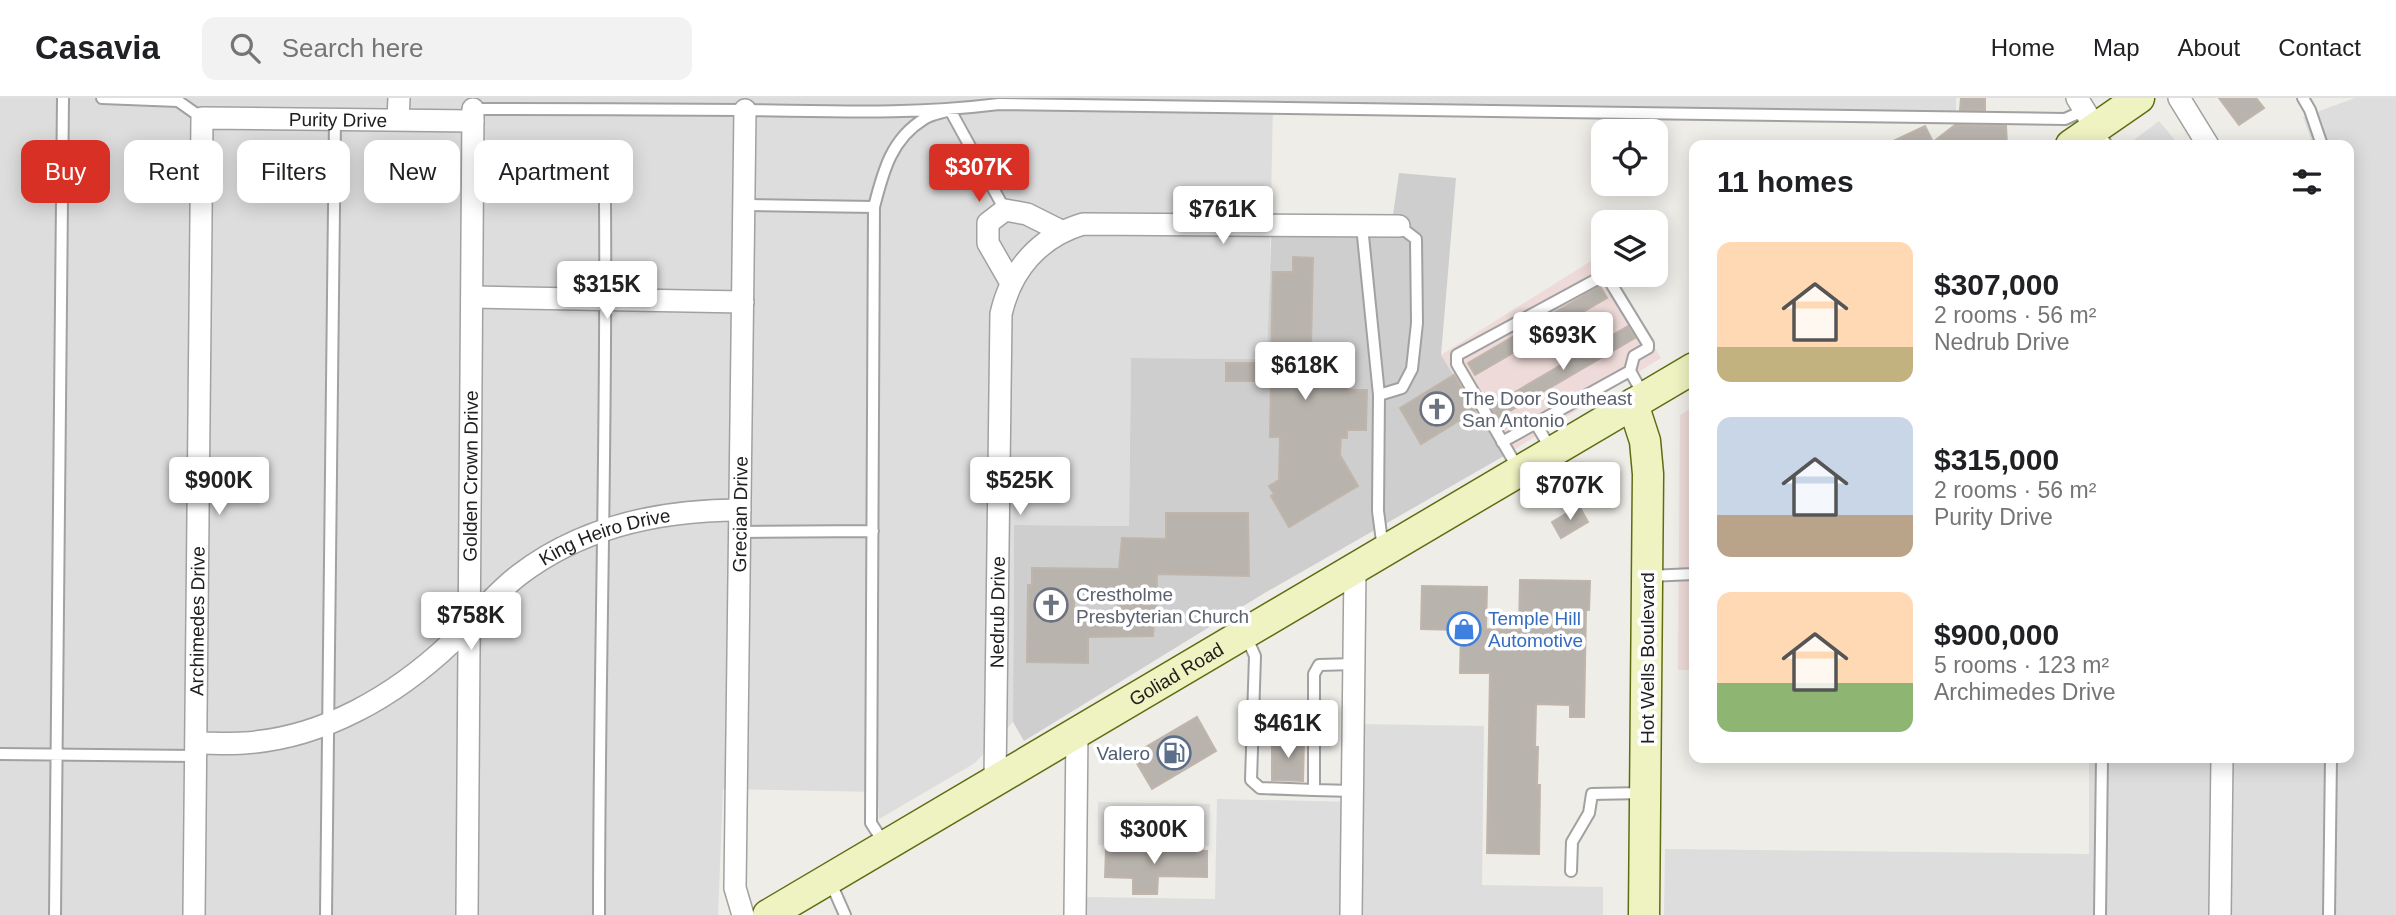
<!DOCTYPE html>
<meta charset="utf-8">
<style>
:root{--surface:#fff;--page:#f2f2f2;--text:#202124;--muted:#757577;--line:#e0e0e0;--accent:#d93025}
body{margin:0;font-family:Arial,sans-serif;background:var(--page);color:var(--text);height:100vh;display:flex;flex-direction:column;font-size:26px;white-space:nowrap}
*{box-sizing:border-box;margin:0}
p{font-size:23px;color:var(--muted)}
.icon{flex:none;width:38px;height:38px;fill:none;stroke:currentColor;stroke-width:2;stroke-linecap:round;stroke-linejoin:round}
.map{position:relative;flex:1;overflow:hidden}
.panel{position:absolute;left:1689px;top:42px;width:665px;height:623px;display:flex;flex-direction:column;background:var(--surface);border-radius:14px;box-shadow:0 4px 18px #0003}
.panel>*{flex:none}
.top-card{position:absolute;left:21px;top:42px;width:665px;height:63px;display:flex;gap:14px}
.controls{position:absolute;left:1591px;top:21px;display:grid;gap:14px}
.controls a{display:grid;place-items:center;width:77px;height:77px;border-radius:14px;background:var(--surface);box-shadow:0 4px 18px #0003;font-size:35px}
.price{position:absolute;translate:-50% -60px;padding:0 16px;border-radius:7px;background:#fff;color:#222;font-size:23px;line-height:46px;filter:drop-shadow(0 2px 4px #0008)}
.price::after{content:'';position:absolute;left:50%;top:42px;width:21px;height:16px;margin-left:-10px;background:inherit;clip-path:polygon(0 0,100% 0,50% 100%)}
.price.selected{background:var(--accent);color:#fff}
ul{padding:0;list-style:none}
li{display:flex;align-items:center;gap:21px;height:175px;padding:0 28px}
li span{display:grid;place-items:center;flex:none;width:196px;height:140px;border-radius:14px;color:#555}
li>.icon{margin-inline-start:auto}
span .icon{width:84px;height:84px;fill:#fffc;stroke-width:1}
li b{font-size:30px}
h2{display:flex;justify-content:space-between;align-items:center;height:84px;padding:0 28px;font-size:30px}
.pill{padding:0 24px;border-radius:14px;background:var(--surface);box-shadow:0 4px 18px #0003;font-size:24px;line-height:63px}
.pill.selected{background:var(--accent);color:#fff}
header{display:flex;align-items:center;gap:42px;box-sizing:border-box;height:98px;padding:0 35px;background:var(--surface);border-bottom:2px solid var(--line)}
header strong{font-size:33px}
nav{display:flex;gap:38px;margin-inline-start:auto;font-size:24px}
.search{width:490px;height:63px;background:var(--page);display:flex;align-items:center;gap:18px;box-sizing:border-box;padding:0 24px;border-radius:14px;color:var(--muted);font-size:26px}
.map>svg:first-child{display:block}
.residential{fill:#dedddd}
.commercial{fill:#eedbd9}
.religious{fill:#cecece}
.parking{fill:#e0e0e0}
.building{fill:#b9b3ad;stroke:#c0b5ab;stroke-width:2;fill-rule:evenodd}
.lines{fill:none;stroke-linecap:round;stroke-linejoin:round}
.lane-casing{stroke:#a1a1a1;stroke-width:14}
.street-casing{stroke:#a1a1a1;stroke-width:24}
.secondary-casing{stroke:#5f6d11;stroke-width:33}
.lane{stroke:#fff;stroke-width:10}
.street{stroke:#fff;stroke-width:21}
.secondary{stroke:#eff3c2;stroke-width:30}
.labels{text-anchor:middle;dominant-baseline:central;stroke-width:7;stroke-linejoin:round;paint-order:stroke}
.street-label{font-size:19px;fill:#202020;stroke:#fff}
.worship-label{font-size:19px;fill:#5b616d;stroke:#fff;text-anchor:start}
.shop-label{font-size:19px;fill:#366cbe;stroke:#fff;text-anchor:start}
.service-label{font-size:19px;fill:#4e5e75;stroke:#fff;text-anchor:end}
</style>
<header>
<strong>Casavia</strong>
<div class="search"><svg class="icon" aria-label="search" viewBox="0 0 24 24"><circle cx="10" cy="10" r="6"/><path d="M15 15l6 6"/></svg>Search here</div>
<nav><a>Home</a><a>Map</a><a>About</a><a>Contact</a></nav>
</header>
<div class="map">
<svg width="2396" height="817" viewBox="0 0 2396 817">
<rect width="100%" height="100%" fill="#efede8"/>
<!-- residential -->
<path class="residential" d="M 0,0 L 1956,0 L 1956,15 L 1273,5 L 1268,261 L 1131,260 L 1129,428 L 1014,427 L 1013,624 L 975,665 L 879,721 L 878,694 L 723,691 L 718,817 L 0,817 Z
M 2355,0 L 2396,0 L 2396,817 L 1664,817 L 1665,751 L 2089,756 L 2089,660 L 2348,660 L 2348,47 L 2297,47 L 2311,41 L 2303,19 Z
M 2159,23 L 2179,47 L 2127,47 Z
M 1361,626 L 1484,628 L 1482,787 L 1603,789 L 1603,817 L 1087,817 L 1087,799 L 1215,801 L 1217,701 L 1359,704 Z"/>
<!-- commercial -->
<path class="commercial" d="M 1599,158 L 1603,165 L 1603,177 L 1610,177 L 1661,260 L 1504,358 L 1441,257 Z
M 1694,308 L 1694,572 L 1678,572 L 1680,317 Z"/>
<!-- religious -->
<path class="religious" d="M 1399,75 L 1456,80 L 1441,257 L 1504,358 L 1263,496 L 1024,643 L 1013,624 L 1014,427 L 1129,428 L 1131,260 L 1267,261 L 1272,117 L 1393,117 Z"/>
<!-- parking -->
<path class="parking" d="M 1098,704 L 1210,706 L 1209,748 L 1098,747 Z"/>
<!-- building -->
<path class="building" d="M 1961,0 L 1985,0 L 1985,12 L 1960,12 Z
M 2219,0 L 2256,0 L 2264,10 L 2239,27 Z
M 1955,27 L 2006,28 L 2007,47 L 1885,47 L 1925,28 L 1933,44 Z
M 1293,159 L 1313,160 L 1311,248 L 1320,248 L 1320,254 L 1340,255 L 1340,266 L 1349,267 L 1348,292 L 1367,292 L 1366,332 L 1347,332 L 1347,340 L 1341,340 L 1340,357 L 1358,388 L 1289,429 L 1271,398 L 1274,396 L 1269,388 L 1279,382 L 1280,339 L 1270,339 L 1271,283 L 1226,283 L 1226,265 L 1271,265 L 1273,174 L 1293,174 Z
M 1600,188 L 1607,200 L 1475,277 L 1468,265 Z
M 1628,228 L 1635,240 L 1498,320 L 1491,308 Z
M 1454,277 L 1475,313 L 1421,346 L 1400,310 Z
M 1579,408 L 1588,424 L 1561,440 L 1552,424 Z
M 1166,415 L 1248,415 L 1249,478 L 1157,476 L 1156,525 L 1154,525 L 1153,538 L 1088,539 L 1088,565 L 1027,564 L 1028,487 L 1032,487 L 1032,470 L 1119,471 L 1122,440 L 1166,441 ZM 1074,494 L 1118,494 L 1118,521 L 1074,520 Z
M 1520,482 L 1590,483 L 1589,512 L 1586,512 L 1584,619 L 1570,619 L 1570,607 L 1536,606 L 1535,649 L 1538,649 L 1537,687 L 1540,687 L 1539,756 L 1487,755 L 1490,575 L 1460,575 L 1461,532 L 1421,531 L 1422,488 L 1487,489 L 1486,531 L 1519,532 Z
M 1197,619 L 1216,653 L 1152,691 L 1132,657 Z
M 1272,642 L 1304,642 L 1303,683 L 1272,682 Z
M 1106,751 L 1207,753 L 1207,779 L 1158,778 L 1157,796 L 1133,796 L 1133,780 L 1105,779 Z"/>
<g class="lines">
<defs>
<path id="lane" d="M 102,0 L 178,3 L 202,20
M 2303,0 L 2310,12 L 2322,47
M 473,11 C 563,11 654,11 744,12 C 832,13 911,17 999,6 L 2065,21 L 2085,12
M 2096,31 L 2107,47
M 744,107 L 874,109
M 1362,128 L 1379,297 L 1378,413 L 1383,451
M 1379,297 L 1402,290 L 1412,271 L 1417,225 L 1416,141 L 1399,128
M 1536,326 L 1552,353
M 1502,344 L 1630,273
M 1519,372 L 1457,266 L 1457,257 L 1601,179 L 1609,182 L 1648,246 L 1648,250 L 1634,258 L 1630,273 L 1643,296
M 740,434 L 873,433
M 1648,478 L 1694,476
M 1246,538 L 1255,558 L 1251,682 L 1260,690 L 1314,692 L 1314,576 L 1319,567 L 1354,566
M 0,656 L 196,658
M 1314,692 L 1353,693
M 884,745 L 871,725 L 874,109 C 883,74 891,41 924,21 C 931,16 942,15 950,12 L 1005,112
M 1571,773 L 1572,744 L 1589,715 L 1592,696 L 1643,695
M 830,783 L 845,817
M 55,817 L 63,0
M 326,817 L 335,21
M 599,817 C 599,579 607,342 605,105
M 2100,817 L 2102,660
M 2329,817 L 2331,660"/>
<g id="street">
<path d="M 2077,0 L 2096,31"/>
<path d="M 2179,0 L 2208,47"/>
<path d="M 398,21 L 399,0"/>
<path d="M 1011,185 L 988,145 L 988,125 L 1005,112 L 1027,116 L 1061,133"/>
<path d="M 473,199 L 743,204"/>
<path id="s1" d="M 196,645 C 212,645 228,646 244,645 C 323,640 395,598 451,545 C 474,522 493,497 519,477 C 583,428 662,412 740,412"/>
<path id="s2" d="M 995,682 L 1001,216 C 1011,172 1039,139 1083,126 L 1399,128"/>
<path id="s3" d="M 194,817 L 202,20 L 473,23"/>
<path id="s4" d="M 467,817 L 473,11"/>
<path id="s5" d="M 743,817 L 735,790 L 745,12"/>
<path d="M 1075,817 L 1077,634"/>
<path d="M 1351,817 L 1355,470"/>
<path d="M 2220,817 L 2222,660"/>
</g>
<g id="secondary">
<path d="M 2071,47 L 2139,0"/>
<path d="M 1633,306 L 1645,343 L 1648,376 L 1644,817"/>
<path id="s6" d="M 768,817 L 1694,270"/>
</g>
</defs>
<!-- lane casing -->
<use href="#lane" class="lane-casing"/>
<!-- street casing -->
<use href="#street" class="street-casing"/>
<!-- secondary casing -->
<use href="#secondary" class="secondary-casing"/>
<!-- lane -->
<use href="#lane" class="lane"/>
<!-- street -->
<use href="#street" class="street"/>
<!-- secondary -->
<use href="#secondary" class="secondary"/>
</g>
<!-- icons -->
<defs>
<symbol id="church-ring" viewBox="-11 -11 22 22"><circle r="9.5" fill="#fff" stroke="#6b7280" stroke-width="1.5"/><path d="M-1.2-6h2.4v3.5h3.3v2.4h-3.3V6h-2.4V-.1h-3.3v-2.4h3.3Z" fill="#6b7280"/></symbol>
<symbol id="shop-ring" viewBox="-11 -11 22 22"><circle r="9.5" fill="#fff" stroke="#3f7fe0" stroke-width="1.5"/><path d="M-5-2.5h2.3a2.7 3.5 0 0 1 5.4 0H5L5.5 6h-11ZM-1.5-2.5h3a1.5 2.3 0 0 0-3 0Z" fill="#3f7fe0"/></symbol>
<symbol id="fuel-ring" viewBox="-11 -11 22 22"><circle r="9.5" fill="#fff" stroke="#5c6f8a" stroke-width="1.5"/><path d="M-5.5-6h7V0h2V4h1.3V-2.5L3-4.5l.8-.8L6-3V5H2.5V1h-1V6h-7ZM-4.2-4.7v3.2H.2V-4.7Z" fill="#5c6f8a"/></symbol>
</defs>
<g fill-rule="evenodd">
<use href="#church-ring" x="1418" y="292" width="38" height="38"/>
<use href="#church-ring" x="1032" y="488" width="38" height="38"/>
<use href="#shop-ring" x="1445" y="512" width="38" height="38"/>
<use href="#fuel-ring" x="1155" y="636" width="38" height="38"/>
</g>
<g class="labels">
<!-- street labels -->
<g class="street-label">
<text stroke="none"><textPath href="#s3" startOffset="933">Purity Drive</textPath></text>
<text stroke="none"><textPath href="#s4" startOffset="439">Golden Crown Drive</textPath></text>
<text stroke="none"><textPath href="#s5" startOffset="402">Grecian Drive</textPath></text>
<text stroke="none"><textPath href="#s1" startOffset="474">King Heiro Drive</textPath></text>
<text stroke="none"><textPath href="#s2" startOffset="168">Nedrub Drive</textPath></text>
<text stroke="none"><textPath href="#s3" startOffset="294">Archimedes Drive</textPath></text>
<text transform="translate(1647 560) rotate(-90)">Hot Wells Boulevard</text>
<text stroke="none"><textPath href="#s6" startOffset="474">Goliad Road</textPath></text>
</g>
<!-- worship labels -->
<g class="worship-label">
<text x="1462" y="300">The Door Southeast<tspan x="1462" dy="22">San Antonio</tspan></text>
<text x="1076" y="496">Crestholme<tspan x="1076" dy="22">Presbyterian Church</tspan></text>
</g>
<!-- shop labels -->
<g class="shop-label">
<text x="1488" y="520">Temple Hill<tspan x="1488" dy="22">Automotive</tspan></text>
</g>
<!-- service labels -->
<g class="service-label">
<text x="1150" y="655">Valero</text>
</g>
</g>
</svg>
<div class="controls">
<a><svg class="icon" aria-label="locate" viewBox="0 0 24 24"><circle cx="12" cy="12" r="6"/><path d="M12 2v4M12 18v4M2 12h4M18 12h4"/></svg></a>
<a><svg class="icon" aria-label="layers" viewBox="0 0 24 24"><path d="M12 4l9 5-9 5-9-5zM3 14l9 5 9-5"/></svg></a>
</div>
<b class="price selected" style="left:979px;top:106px">$307K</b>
<b class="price" style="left:1223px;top:148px">$761K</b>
<b class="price" style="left:607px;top:223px">$315K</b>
<b class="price" style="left:1563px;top:274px">$693K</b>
<b class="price" style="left:1305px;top:304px">$618K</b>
<b class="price" style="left:219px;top:419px">$900K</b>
<b class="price" style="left:1020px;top:419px">$525K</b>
<b class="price" style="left:1570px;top:424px">$707K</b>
<b class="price" style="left:471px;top:554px">$758K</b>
<b class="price" style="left:1288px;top:662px">$461K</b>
<b class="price" style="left:1154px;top:768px">$300K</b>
<div class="top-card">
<a class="pill selected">Buy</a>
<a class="pill">Rent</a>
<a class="pill">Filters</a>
<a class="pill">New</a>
<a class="pill">Apartment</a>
</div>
<section class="panel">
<h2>11 homes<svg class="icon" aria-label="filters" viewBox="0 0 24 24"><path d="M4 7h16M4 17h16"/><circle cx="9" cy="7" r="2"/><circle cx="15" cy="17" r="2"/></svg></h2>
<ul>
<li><span style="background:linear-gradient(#ffd9b3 75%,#c2b280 0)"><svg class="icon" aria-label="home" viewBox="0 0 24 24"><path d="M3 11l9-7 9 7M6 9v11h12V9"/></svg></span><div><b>$307,000</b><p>2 rooms · 56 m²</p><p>Nedrub Drive</p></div></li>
<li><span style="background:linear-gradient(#c9d6e8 70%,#b9a48a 0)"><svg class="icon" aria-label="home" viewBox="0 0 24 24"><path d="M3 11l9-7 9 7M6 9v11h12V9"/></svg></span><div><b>$315,000</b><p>2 rooms · 56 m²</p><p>Purity Drive</p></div></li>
<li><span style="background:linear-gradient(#ffd9b3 65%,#8fb573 0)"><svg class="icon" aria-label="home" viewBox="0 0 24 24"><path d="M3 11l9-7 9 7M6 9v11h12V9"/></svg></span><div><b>$900,000</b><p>5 rooms · 123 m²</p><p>Archimedes Drive</p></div></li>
</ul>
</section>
</div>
